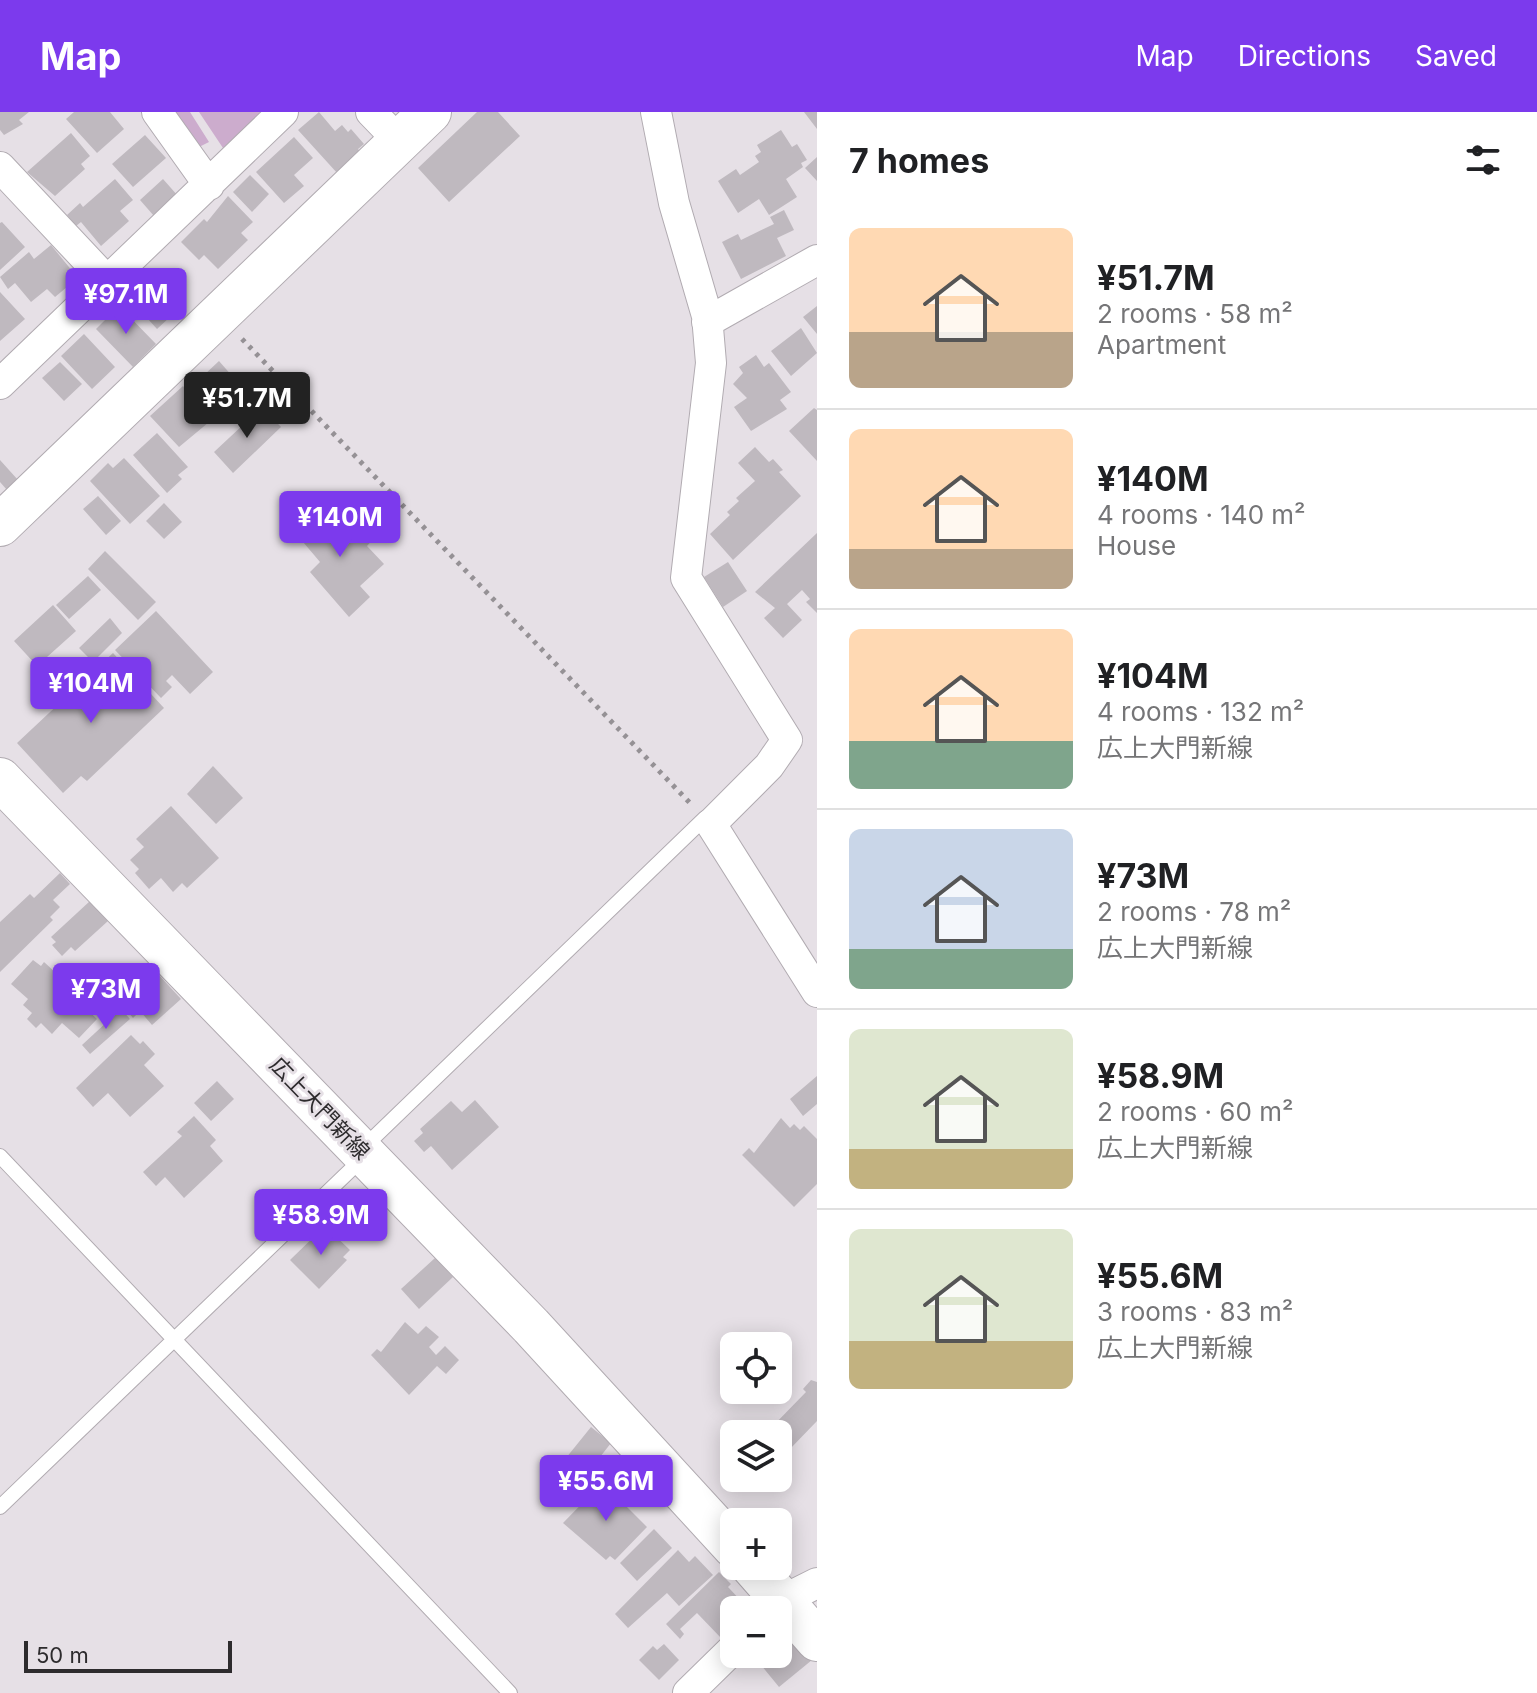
<!DOCTYPE html>
<meta charset="utf-8">
<style>
:root{--surface:#fff;--page:#f2f2f2;--text:#202124;--muted:#757577;--line:#e0e0e0;--accent:#7c3aed}
body{margin:0;font-family:Inter,"Noto Sans JP",sans-serif;background:var(--page);color:var(--text);height:100vh;display:flex;flex-direction:column;font-size:30px;white-space:nowrap}
*{box-sizing:border-box;margin:0}
p{font-size:26px;color:var(--muted)}
.icon{flex:none;width:44px;height:44px;fill:none;stroke:currentColor;stroke-width:2;stroke-linecap:round;stroke-linejoin:round}
.map{position:relative;flex:1;overflow:hidden}
.sheet{display:flex;flex-direction:column;background:var(--surface);width:720px}
.sheet>*{flex:none}
.fabs{position:absolute;left:720px;top:1220px;display:grid;gap:16px}
.fabs a{display:grid;place-items:center;width:72px;height:72px;border-radius:12px;background:var(--surface);box-shadow:0 4px 20px #0003;font-size:40px}
.scale{position:absolute;left:24px;bottom:20px;width:208px;box-sizing:border-box;padding-left:8px;border:4px solid #2d2b2d;border-top:0;font-size:22px;line-height:28px;white-space:nowrap;color:#2d2b2d;-webkit-text-stroke:6px #e6e0e6;paint-order:stroke}
.price{position:absolute;translate:-50% -68px;padding:0 18px;border-radius:8px;background:var(--accent);color:#fff;font-size:26px;line-height:52px;filter:drop-shadow(0 2px 4px #0008)}
.price::after{content:'';position:absolute;left:50%;top:48px;width:24px;height:18px;margin-left:-12px;background:inherit;clip-path:polygon(0 0,100% 0,50% 100%)}
.price.current{background:#222;color:#fff}
ul{padding:0;list-style:none}
li{display:flex;align-items:center;gap:24px;height:200px;padding:0 32px}
li+li{border-top:2px solid var(--line)}
li span{display:grid;place-items:center;flex:none;width:224px;height:160px;border-radius:12px;color:#555}
li>.icon{margin-inline-start:auto}
span .icon{width:96px;height:96px;fill:#fffc;stroke-width:1}
li b{font-size:34px}
h2{display:flex;justify-content:space-between;align-items:center;height:96px;padding:0 32px;font-size:34px}
header{display:flex;align-items:center;gap:48px;box-sizing:border-box;height:112px;padding:0 40px;background:var(--accent);color:#fff}
header strong{font-size:38px}
nav{display:flex;gap:44px;margin-inline-start:auto;font-size:28px}
main{display:flex;flex:1;min-height:0}
.map>svg:first-child{display:block}
.green{fill:#ccaccd}
.building{fill:#bfb9bf}
.lines{fill:none;stroke-linecap:round;stroke-linejoin:round}
.lane-casing{stroke:#b1abb1;stroke-width:16}
.street-casing{stroke:#b1abb1;stroke-width:32}
.secondary-casing{stroke:#b1abb1;stroke-width:44}
.path{stroke:#959195;stroke-width:5;stroke-dasharray:4 6;stroke-linecap:butt}
.lane{stroke:#fff;stroke-width:14}
.street{stroke:#fff;stroke-width:30}
.secondary{stroke:#fff;stroke-width:42}
.labels{text-anchor:middle;dominant-baseline:central;stroke-width:6;stroke-linejoin:round;paint-order:stroke}
.street-label{font-size:22px;fill:#2d2b2d;stroke:#e6e0e6}
</style>
<header>
<strong>Map</strong>
<nav><a>Map</a><a>Directions</a><a>Saved</a></nav>
</header>
<main>
<div class="map">
<svg width="817" height="1581" viewBox="0 0 817 1581">
<rect width="100%" height="100%" fill="#e6e0e6"/>
<!-- green -->
<path class="green" d="M 175,0 L 190,0 L 209,30 L 199,35 Z
M 199,0 L 262,0 L 223,36 Z"/>
<!-- building -->
<path class="building" d="M 0,0 L 29,0 L 19,8 L 23,12 L 4,23 L 0,18 Z
M 74,0 L 110,0 L 124,17 L 97,41 L 66,7 Z
M 319,0 L 335,19 L 342,13 L 348,20 L 351,17 L 364,32 L 358,37 L 361,41 L 338,62 L 298,18 Z
M 477,0 L 498,0 L 520,24 L 449,90 L 418,56 Z
M 804,0 L 817,0 L 817,17 Z
M 781,18 L 792,35 L 797,32 L 807,48 L 801,51 L 803,55 L 786,67 L 797,85 L 769,103 L 759,87 L 738,101 L 718,69 L 736,57 L 740,63 L 759,50 L 755,44 L 761,40 L 757,33 Z
M 71,21 L 90,44 L 81,52 L 85,57 L 55,84 L 27,60 Z
M 145,23 L 166,46 L 133,75 L 112,52 Z
M 294,25 L 313,46 L 294,63 L 304,74 L 284,91 L 256,60 Z
M 817,45 L 817,69 L 805,56 Z
M 250,63 L 269,82 L 252,100 L 233,80 Z
M 115,67 L 133,88 L 120,99 L 129,109 L 101,134 L 81,110 L 76,114 L 67,103 L 80,91 L 83,95 Z
M 163,67 L 178,84 L 154,104 L 140,88 Z
M 228,84 L 253,110 L 241,121 L 248,128 L 218,157 L 204,143 L 199,148 L 181,130 L 204,107 L 207,110 Z
M 784,98 L 794,118 L 777,126 L 786,144 L 741,167 L 722,130 L 738,122 L 741,128 L 774,112 L 770,105 Z
M 2,110 L 25,135 L 0,158 L 0,111 Z
M 51,133 L 73,160 L 68,165 L 73,170 L 55,185 L 47,177 L 31,190 L 15,171 L 8,177 L 0,165 L 29,140 L 34,147 Z
M 155,162 L 183,193 L 157,217 L 129,186 Z
M 0,180 L 25,207 L 0,229 Z
M 119,194 L 156,232 L 133,255 L 96,217 Z
M 817,194 L 817,222 L 803,205 Z
M 801,216 L 817,241 L 791,264 L 771,239 Z
M 84,222 L 115,255 L 92,277 L 61,244 Z
M 756,243 L 764,255 L 769,251 L 791,280 L 780,288 L 787,297 L 751,319 L 734,295 L 747,286 L 733,272 L 743,261 L 739,255 Z
M 219,249 L 233,265 L 220,277 L 232,291 L 179,335 L 150,304 L 183,274 L 187,279 Z
M 60,250 L 82,272 L 64,289 L 42,266 Z
M 262,295 L 281,315 L 233,361 L 214,340 Z
M 814,296 L 817,298 L 817,349 L 789,319 Z
M 157,321 L 188,355 L 178,363 L 182,367 L 167,381 L 133,343 Z
M 755,335 L 769,350 L 773,347 L 783,358 L 779,360 L 801,384 L 733,448 L 710,422 L 730,403 L 727,400 L 739,389 L 736,386 L 755,369 L 738,351 Z
M 124,346 L 160,384 L 130,412 L 90,369 L 108,351 L 113,356 Z
M 0,348 L 18,368 L 7,378 L 0,370 Z
M 98,384 L 121,409 L 106,423 L 83,397 Z
M 164,391 L 182,410 L 164,427 L 146,409 Z
M 318,395 L 346,425 L 362,411 L 374,426 L 367,434 L 384,452 L 360,474 L 370,485 L 349,505 L 310,460 L 320,450 L 292,417 Z
M 817,421 L 817,501 L 806,490 L 810,487 L 802,478 L 787,492 L 802,508 L 783,526 L 764,506 L 775,496 L 755,480 Z
M 105,439 L 156,490 L 138,508 L 88,457 Z
M 728,450 L 747,479 L 723,495 L 704,465 Z
M 88,464 L 101,478 L 69,507 L 56,493 Z
M 53,493 L 76,519 L 37,554 L 14,529 Z
M 156,499 L 213,560 L 190,582 L 172,563 L 166,569 L 172,575 L 161,586 L 115,538 Z
M 110,506 L 122,521 L 93,550 L 79,536 Z
M 113,541 L 164,596 L 87,669 L 81,664 L 63,681 L 17,631 Z
M 213,654 L 243,686 L 216,712 L 187,682 Z
M 171,694 L 219,746 L 187,776 L 182,771 L 173,780 L 161,766 L 149,777 L 135,761 L 139,757 L 130,748 L 144,735 L 136,727 Z
M 60,761 L 70,772 L 53,788 L 60,795 L 50,805 L 53,808 L 0,860 L 0,810 L 30,782 L 34,786 Z
M 90,789 L 108,809 L 75,839 L 71,835 L 62,844 L 52,833 L 56,830 L 51,825 Z
M 33,848 L 41,854 L 44,850 L 67,871 L 73,865 L 84,874 L 74,885 L 97,907 L 79,926 L 62,911 L 52,922 L 41,911 L 36,916 L 27,907 L 32,901 L 23,893 L 28,887 L 11,872 Z
M 159,863 L 181,887 L 152,913 L 140,899 L 133,906 L 123,894 Z
M 121,897 L 130,907 L 90,942 L 82,933 Z
M 131,923 L 140,932 L 143,929 L 155,942 L 144,953 L 164,974 L 130,1005 L 108,981 L 93,995 L 76,976 Z
M 817,964 L 817,992 L 803,1004 L 790,987 Z
M 217,969 L 234,987 L 211,1009 L 194,991 Z
M 475,988 L 499,1015 L 452,1058 L 431,1034 L 424,1040 L 414,1029 L 423,1021 L 420,1017 L 451,989 L 462,1000 Z
M 194,1004 L 216,1028 L 210,1034 L 223,1049 L 184,1086 L 165,1065 L 156,1074 L 143,1060 L 182,1024 L 177,1020 Z
M 781,1006 L 790,1016 L 794,1012 L 800,1018 L 804,1014 L 817,1027 L 817,1072 L 794,1095 L 742,1043 L 749,1036 L 754,1041 Z
M 325,1114 L 350,1138 L 343,1145 L 347,1148 L 319,1177 L 290,1148 Z
M 435,1146 L 453,1165 L 419,1197 L 401,1177 Z
M 405,1210 L 418,1222 L 426,1214 L 439,1225 L 429,1235 L 436,1243 L 445,1234 L 459,1248 L 446,1262 L 437,1254 L 409,1283 L 371,1243 L 377,1237 L 381,1240 Z
M 811,1268 L 817,1270 L 817,1309 L 789,1338 L 778,1322 L 769,1318 L 806,1280 L 803,1277 Z
M 591,1315 L 611,1331 L 593,1354 L 596,1357 L 569,1391 L 545,1372 Z
M 603,1370 L 624,1386 L 621,1389 L 647,1415 L 615,1448 L 610,1444 L 606,1448 L 563,1411 Z
M 654,1417 L 672,1436 L 637,1469 L 620,1451 Z
M 678,1438 L 689,1450 L 695,1444 L 713,1463 L 679,1494 L 667,1481 L 628,1516 L 615,1502 Z
M 719,1460 L 731,1472 L 728,1475 L 743,1491 L 740,1494 L 744,1498 L 734,1498 L 734,1513 L 721,1526 L 697,1501 L 680,1517 L 684,1522 L 680,1527 L 666,1512 Z
M 787,1516 L 812,1548 L 779,1575 L 757,1548 L 764,1542 L 778,1542 L 778,1523 Z
M 664,1532 L 679,1548 L 659,1568 L 639,1548 L 653,1534 L 657,1538 Z"/>
<g class="lines">
<defs>
<path id="lane" d="M 364,1035 L 705,706
M 0,1044 L 510,1581
M 0,1395 L 363,1046"/>
<path id="street" d="M 157,0 L 209,73
M 371,0 L 399,29
M 656,0 L 674,91 L 707,204 L 711,251 L 686,466 L 787,628 L 769,654 L 711,712 L 817,880
M 0,55 L 108,170
M 707,210 L 817,148
M 0,272 L 283,0
M 772,1498 L 783,1488 L 817,1471
M 688,1581 L 734,1536"/>
<path id="secondary" d="M 0,413 L 430,0
M 0,667 L 531,1214 L 734,1435
M 752,1454 L 817,1528"/>
</defs>
<!-- lane casing -->
<use href="#lane" class="lane-casing"/>
<!-- street casing -->
<use href="#street" class="street-casing"/>
<!-- secondary casing -->
<use href="#secondary" class="secondary-casing"/>
<!-- path -->
<path class="path" d="M 242,227 L 691,692"/>
<!-- lane -->
<use href="#lane" class="lane"/>
<!-- street -->
<use href="#street" class="street"/>
<!-- secondary -->
<use href="#secondary" class="secondary"/>
</g>
<g class="labels">
<!-- street labels -->
<g class="street-label">
<text transform="translate(320 996) rotate(46)">広上大門新線</text>
</g>
</g>
</svg>
<div class="fabs">
<a><svg class="icon" aria-label="locate" viewBox="0 0 24 24"><circle cx="12" cy="12" r="6"/><path d="M12 2v4M12 18v4M2 12h4M18 12h4"/></svg></a>
<a><svg class="icon" aria-label="layers" viewBox="0 0 24 24"><path d="M12 4l9 5-9 5-9-5zM3 14l9 5 9-5"/></svg></a>
<a>+</a>
<a>−</a>
</div>
<div class="scale">50 m</div>
<b class="price" style="left:126px;top:224px">¥97.1M</b>
<b class="price current" style="left:247px;top:328px">¥51.7M</b>
<b class="price" style="left:340px;top:447px">¥140M</b>
<b class="price" style="left:91px;top:613px">¥104M</b>
<b class="price" style="left:106px;top:919px">¥73M</b>
<b class="price" style="left:321px;top:1145px">¥58.9M</b>
<b class="price" style="left:606px;top:1411px">¥55.6M</b>
</div>
<section class="sheet">
<h2>7 homes<svg class="icon" aria-label="filters" viewBox="0 0 24 24"><path d="M4 7h16M4 17h16"/><circle cx="9" cy="7" r="2"/><circle cx="15" cy="17" r="2"/></svg></h2>
<ul>
<li><span style="background:linear-gradient(#ffd9b3 65%,#b9a48a 0)"><svg class="icon" aria-label="home" viewBox="0 0 24 24"><path d="M3 11l9-7 9 7M6 9v11h12V9"/></svg></span><div><b>¥51.7M</b><p>2 rooms · 58 m²</p><p>Apartment</p></div></li>
<li><span style="background:linear-gradient(#ffd9b3 75%,#b9a48a 0)"><svg class="icon" aria-label="home" viewBox="0 0 24 24"><path d="M3 11l9-7 9 7M6 9v11h12V9"/></svg></span><div><b>¥140M</b><p>4 rooms · 140 m²</p><p>House</p></div></li>
<li><span style="background:linear-gradient(#ffd9b3 70%,#7fa58c 0)"><svg class="icon" aria-label="home" viewBox="0 0 24 24"><path d="M3 11l9-7 9 7M6 9v11h12V9"/></svg></span><div><b>¥104M</b><p>4 rooms · 132 m²</p><p>広上大門新線</p></div></li>
<li><span style="background:linear-gradient(#c9d6e8 75%,#7fa58c 0)"><svg class="icon" aria-label="home" viewBox="0 0 24 24"><path d="M3 11l9-7 9 7M6 9v11h12V9"/></svg></span><div><b>¥73M</b><p>2 rooms · 78 m²</p><p>広上大門新線</p></div></li>
<li><span style="background:linear-gradient(#dfe7d0 75%,#c2b280 0)"><svg class="icon" aria-label="home" viewBox="0 0 24 24"><path d="M3 11l9-7 9 7M6 9v11h12V9"/></svg></span><div><b>¥58.9M</b><p>2 rooms · 60 m²</p><p>広上大門新線</p></div></li>
<li><span style="background:linear-gradient(#dfe7d0 70%,#c2b280 0)"><svg class="icon" aria-label="home" viewBox="0 0 24 24"><path d="M3 11l9-7 9 7M6 9v11h12V9"/></svg></span><div><b>¥55.6M</b><p>3 rooms · 83 m²</p><p>広上大門新線</p></div></li>
</ul>
</section>
</main>
